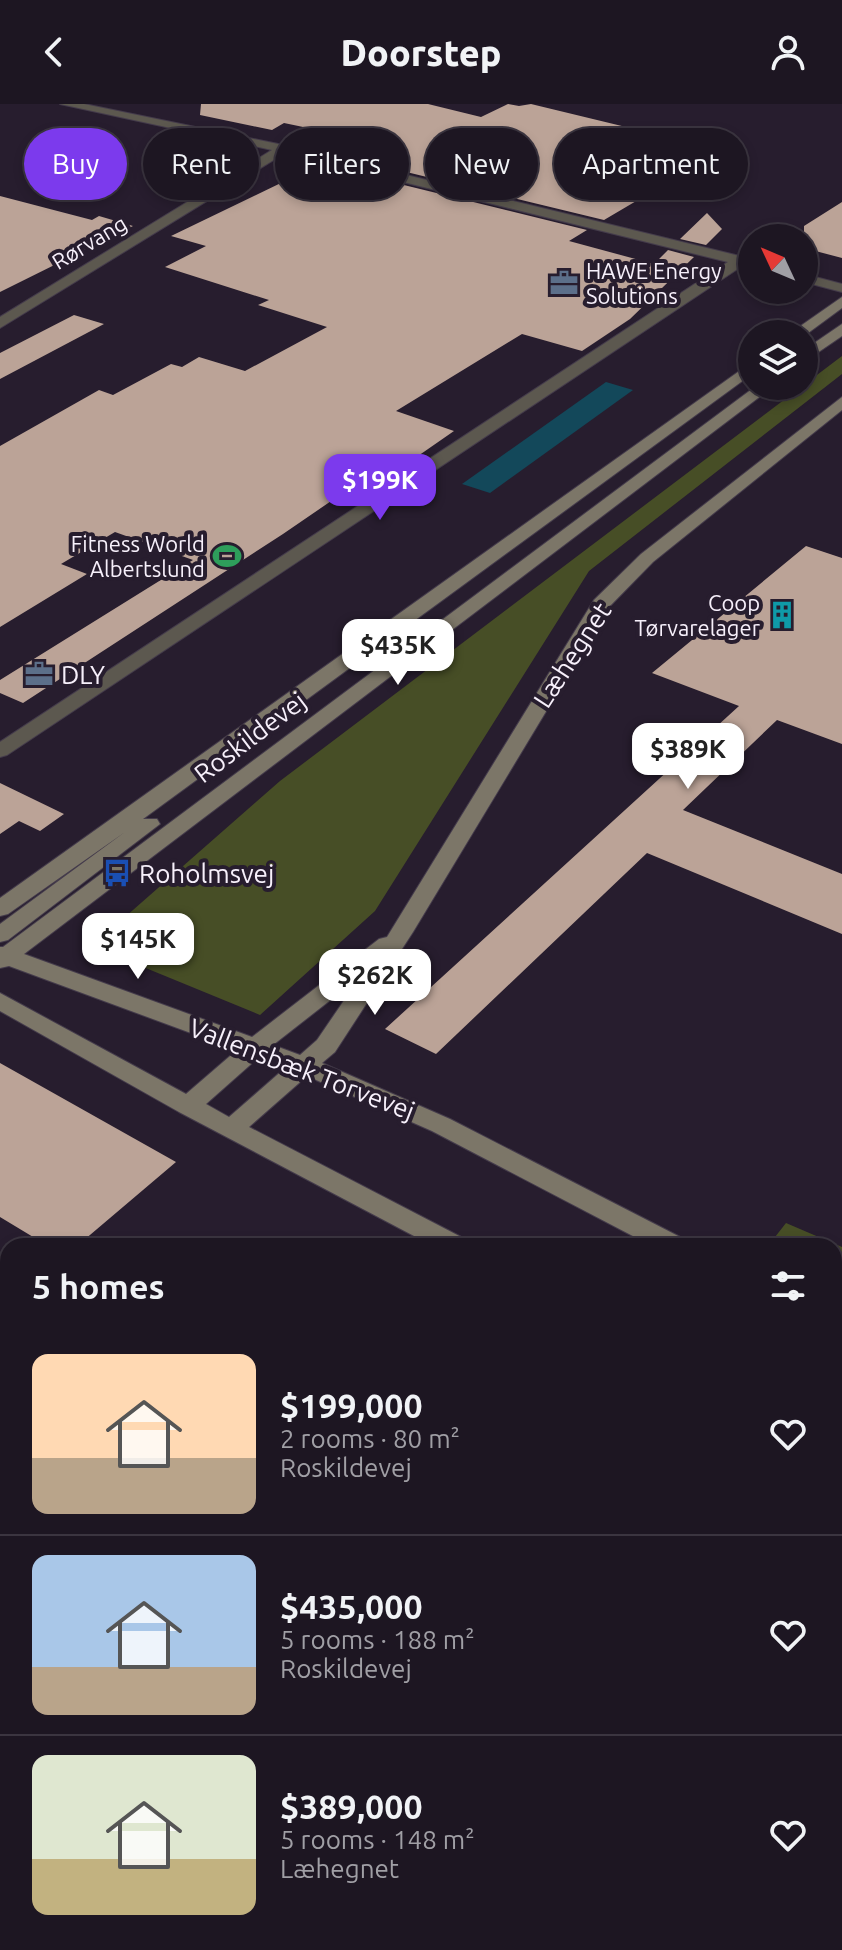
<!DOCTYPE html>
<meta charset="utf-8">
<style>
:root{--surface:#1d1622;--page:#2a232f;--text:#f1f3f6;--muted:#a09fa5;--line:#3b3540;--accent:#7c3aed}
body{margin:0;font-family:Ubuntu,sans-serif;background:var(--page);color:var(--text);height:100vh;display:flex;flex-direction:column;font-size:30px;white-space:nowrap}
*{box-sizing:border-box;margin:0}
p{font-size:26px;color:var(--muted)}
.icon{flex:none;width:44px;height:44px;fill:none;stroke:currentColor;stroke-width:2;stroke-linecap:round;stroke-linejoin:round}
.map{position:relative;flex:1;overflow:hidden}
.sheet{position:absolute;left:0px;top:1134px;width:842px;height:712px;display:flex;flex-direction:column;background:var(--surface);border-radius:24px 24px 0 0;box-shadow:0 4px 12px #0003,0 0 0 2px var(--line)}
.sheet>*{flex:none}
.banner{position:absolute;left:24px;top:24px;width:794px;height:72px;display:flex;gap:16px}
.needle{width:52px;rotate:314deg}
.fabs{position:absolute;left:738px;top:120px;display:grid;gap:16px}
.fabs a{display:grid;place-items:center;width:80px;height:80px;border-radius:50%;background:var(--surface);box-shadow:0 4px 12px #0003,0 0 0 2px var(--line);font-size:40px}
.price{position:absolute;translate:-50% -68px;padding:0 18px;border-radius:16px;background:#fff;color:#222;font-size:26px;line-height:52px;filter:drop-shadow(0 2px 4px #0008)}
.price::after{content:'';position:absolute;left:50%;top:48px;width:24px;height:18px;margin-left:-12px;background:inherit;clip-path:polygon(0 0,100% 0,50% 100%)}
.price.on{background:var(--accent);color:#fff}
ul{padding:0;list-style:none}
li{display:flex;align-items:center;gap:24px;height:200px;padding:0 32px}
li+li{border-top:2px solid var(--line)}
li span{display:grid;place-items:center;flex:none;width:224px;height:160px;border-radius:16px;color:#555}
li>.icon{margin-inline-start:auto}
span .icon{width:96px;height:96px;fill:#fffc;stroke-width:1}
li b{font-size:34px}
h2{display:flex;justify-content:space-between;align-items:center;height:96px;padding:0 32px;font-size:34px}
.pill{padding:0 28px;border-radius:36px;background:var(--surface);box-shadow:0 4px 12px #0003,0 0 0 2px var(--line);font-size:28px;line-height:72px}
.pill.on{background:var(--accent);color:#fff}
header{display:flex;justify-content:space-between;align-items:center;height:104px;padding:0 32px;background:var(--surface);font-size:36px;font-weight:800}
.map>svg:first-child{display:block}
.forest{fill:#474e26}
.water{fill:#13485a}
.building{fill:#bba397}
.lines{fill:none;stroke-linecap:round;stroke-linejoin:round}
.street-casing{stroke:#443b4b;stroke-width:2}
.secondary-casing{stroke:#443b4b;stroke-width:2}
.street{fill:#5c584f;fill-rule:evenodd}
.secondary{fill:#7c7668;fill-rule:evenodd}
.labels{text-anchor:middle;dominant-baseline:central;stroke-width:8;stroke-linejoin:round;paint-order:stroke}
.far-street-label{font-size:22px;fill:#f7f0fb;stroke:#271d2e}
.far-poi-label{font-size:22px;fill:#f7f0fb;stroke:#271d2e;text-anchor:end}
.street-label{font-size:26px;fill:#f7f0fb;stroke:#271d2e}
.poi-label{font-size:26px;fill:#f7f0fb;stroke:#271d2e;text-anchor:start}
</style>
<header><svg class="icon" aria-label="back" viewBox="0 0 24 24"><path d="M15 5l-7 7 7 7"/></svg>Doorstep<svg class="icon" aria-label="person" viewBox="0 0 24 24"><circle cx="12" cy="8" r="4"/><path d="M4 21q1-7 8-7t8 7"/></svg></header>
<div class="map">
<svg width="842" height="1846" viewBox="0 0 842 1846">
<rect width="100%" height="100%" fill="#271d2e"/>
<!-- forest -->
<path class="forest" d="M 842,252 L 842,270 L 589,467 L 375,807 L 260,911 L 92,842 L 280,677 Z
M 786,1119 L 842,1143 L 842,1203 L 834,1199 L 834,1142 L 768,1142 Z"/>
<!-- water -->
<path class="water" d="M 606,278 L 633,286 L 490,389 L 462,380 Z"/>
<!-- building -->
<path class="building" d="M 201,0 L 428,0 L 481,13 L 508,0 L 519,2 L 531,0 L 659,31 L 652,34 L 716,50 L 604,116 L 312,45 L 308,24 L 284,19 L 272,26 L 200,11 Z
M 314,59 L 587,126 L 569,137 L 654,160 L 668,146 L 694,153 L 630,215 L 582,247 L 522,230 L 396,307 L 454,327 L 405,361 L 391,356 L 283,430 L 23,599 L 0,589 L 0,576 L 193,456 L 115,428 L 61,460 L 87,470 L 0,523 L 0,342 L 99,286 L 113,291 L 171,260 L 182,263 L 199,253 L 245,267 L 327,223 L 258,201 L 269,196 L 165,163 L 206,142 L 171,132 L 314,63 Z
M 0,92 L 92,116 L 99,112 L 133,122 L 0,188 Z
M 842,98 L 842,154 L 804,144 L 804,122 Z
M 707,109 L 722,125 L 706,141 L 680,135 Z
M 74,211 L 104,220 L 0,275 L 0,249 Z
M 806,442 L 842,454 L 842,640 L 777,616 L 683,706 L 842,770 L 842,830 L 647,749 L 436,950 L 385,925 L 739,602 L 652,569 Z
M 0,679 L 64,710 L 40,727 L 19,717 L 0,730 Z
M 0,959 L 176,1058 L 77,1142 L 48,1142 L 0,1113 Z"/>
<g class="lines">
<defs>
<path id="street" d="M 60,0 L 84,0 L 283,41 L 752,155 L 752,163 L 742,162 L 7,651 L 0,653 L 0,638 L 728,158 L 285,49 L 0,224 L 0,213 L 272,46 Z
M 804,170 L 842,180 L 842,188 L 804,178 Z
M 8,1745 L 8,1784 L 0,1787 L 0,1749 Z
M 298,1838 L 339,1838 L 343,1846 L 302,1846 Z"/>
<path id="secondary" d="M 842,193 L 842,204 L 804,232 L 789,230 Z
M 842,220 L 842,232 L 804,258 L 804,246 Z
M 752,258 L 752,270 L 143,715 L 157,715 L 160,720 L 8,836 L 0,838 L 0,820 L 125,728 L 8,810 L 0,812 L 0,794 Z
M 756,282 L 774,282 L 24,850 L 252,933 L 379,835 L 387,833 L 594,496 L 641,450 L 842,293 L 842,306 L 653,458 L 609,503 L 413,828 L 335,948 L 322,959 L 450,1015 L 684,1135 L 688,1142 L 652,1142 L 432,1027 L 307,972 L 249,1023 L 465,1135 L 469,1142 L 433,1142 L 179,1008 L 0,907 L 0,889 L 186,990 L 237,946 L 9,862 L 0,864 L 0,843 L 3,843 ZM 360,873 L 317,936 L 300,951 L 273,941 ZM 258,954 L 285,964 L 229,1013 L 206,1000 Z
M 834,1218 L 842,1221 L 842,1244 L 834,1241 Z
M 834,1316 L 842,1319 L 842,1343 L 834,1340 Z"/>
</defs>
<!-- street casing -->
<use href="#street" class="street-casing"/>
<!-- secondary casing -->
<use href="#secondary" class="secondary-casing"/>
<!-- street -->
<use href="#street" class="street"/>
<!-- secondary -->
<use href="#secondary" class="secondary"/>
</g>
<!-- icons -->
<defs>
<symbol id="office-bare" viewBox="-9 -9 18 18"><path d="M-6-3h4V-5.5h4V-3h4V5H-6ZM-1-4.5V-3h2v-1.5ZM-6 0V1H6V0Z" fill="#5c6f8a" stroke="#271d2e" stroke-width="2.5" paint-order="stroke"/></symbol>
<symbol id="stadium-bare" viewBox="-9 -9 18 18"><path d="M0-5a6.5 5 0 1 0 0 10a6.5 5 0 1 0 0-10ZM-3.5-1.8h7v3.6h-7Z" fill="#2e9e5b" stroke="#271d2e" stroke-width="2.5" paint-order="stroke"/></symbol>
<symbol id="building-bare" viewBox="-9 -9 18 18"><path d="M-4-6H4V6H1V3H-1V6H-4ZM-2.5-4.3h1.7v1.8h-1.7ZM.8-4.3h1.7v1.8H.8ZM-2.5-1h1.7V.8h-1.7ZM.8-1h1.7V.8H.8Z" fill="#0f9aa8" stroke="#271d2e" stroke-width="2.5" paint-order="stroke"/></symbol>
<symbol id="bus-bare" viewBox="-9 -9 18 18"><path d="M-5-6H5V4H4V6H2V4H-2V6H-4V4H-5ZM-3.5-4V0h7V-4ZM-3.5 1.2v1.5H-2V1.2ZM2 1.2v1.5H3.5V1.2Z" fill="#1a4fb4" stroke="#271d2e" stroke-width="2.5" paint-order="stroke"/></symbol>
</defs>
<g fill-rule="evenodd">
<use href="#office-bare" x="544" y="159" width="40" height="40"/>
<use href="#stadium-bare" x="207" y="432" width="40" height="40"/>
<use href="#building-bare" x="762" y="491" width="40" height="40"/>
<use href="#office-bare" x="19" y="550" width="40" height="40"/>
<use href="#bus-bare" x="97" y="749" width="40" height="40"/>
</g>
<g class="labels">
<!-- far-street labels -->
<g class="far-street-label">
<text transform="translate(89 138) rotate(-31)">Rørvang</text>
</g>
<!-- far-poi labels -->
<g class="far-poi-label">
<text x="586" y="166" text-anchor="start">HAWE Energy<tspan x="586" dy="25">Solutions</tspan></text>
<text x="205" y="439">Fitness World<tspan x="205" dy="25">Albertslund</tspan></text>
<text x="760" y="498">Coop<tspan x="760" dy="25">Tørvarelager</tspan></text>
</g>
<!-- street labels -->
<g class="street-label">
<text transform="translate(572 551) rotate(-57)">Læhegnet</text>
<text transform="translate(250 633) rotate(-37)">Roskildevej</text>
<text transform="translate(302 965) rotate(21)">Vallensbæk Torvevej</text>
</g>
<!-- poi labels -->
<g class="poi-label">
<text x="61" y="570">DLY</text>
<text x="139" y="769">Roholmsvej</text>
</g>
</g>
</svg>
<div class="fabs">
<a><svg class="needle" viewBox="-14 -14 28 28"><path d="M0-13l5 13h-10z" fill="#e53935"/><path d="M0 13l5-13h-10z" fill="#a09fa5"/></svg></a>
<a><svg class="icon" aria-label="layers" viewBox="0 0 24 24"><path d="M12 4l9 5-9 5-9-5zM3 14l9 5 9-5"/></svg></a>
</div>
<b class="price on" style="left:380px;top:418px">$199K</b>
<b class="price" style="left:398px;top:583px">$435K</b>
<b class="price" style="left:688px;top:687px">$389K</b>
<b class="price" style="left:138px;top:877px">$145K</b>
<b class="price" style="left:375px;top:913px">$262K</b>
<div class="banner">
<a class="pill on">Buy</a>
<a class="pill">Rent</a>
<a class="pill">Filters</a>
<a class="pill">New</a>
<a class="pill">Apartment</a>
</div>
<section class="sheet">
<h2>5 homes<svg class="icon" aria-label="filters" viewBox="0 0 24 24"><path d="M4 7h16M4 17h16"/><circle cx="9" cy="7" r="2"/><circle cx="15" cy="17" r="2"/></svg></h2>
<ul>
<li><span style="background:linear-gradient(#ffd9b3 65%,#b9a48a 0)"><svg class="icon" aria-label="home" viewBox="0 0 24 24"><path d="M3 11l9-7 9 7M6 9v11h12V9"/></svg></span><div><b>$199,000</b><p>2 rooms · 80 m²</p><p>Roskildevej</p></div><svg class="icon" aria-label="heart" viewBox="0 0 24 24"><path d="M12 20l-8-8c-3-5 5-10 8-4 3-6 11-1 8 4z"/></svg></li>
<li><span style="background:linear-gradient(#a9c7e8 70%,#b9a48a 0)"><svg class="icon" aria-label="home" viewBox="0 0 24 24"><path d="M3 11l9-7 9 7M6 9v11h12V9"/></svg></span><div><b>$435,000</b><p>5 rooms · 188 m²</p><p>Roskildevej</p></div><svg class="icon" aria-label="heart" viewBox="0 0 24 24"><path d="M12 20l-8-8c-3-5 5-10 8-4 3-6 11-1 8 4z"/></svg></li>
<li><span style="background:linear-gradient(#dfe7d0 65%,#c2b280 0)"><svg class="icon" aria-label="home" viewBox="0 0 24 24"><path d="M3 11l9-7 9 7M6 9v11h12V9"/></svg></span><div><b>$389,000</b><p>5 rooms · 148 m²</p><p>Læhegnet</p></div><svg class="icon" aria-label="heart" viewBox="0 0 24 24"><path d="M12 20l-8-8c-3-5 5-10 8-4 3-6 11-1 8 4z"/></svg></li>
</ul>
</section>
</div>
